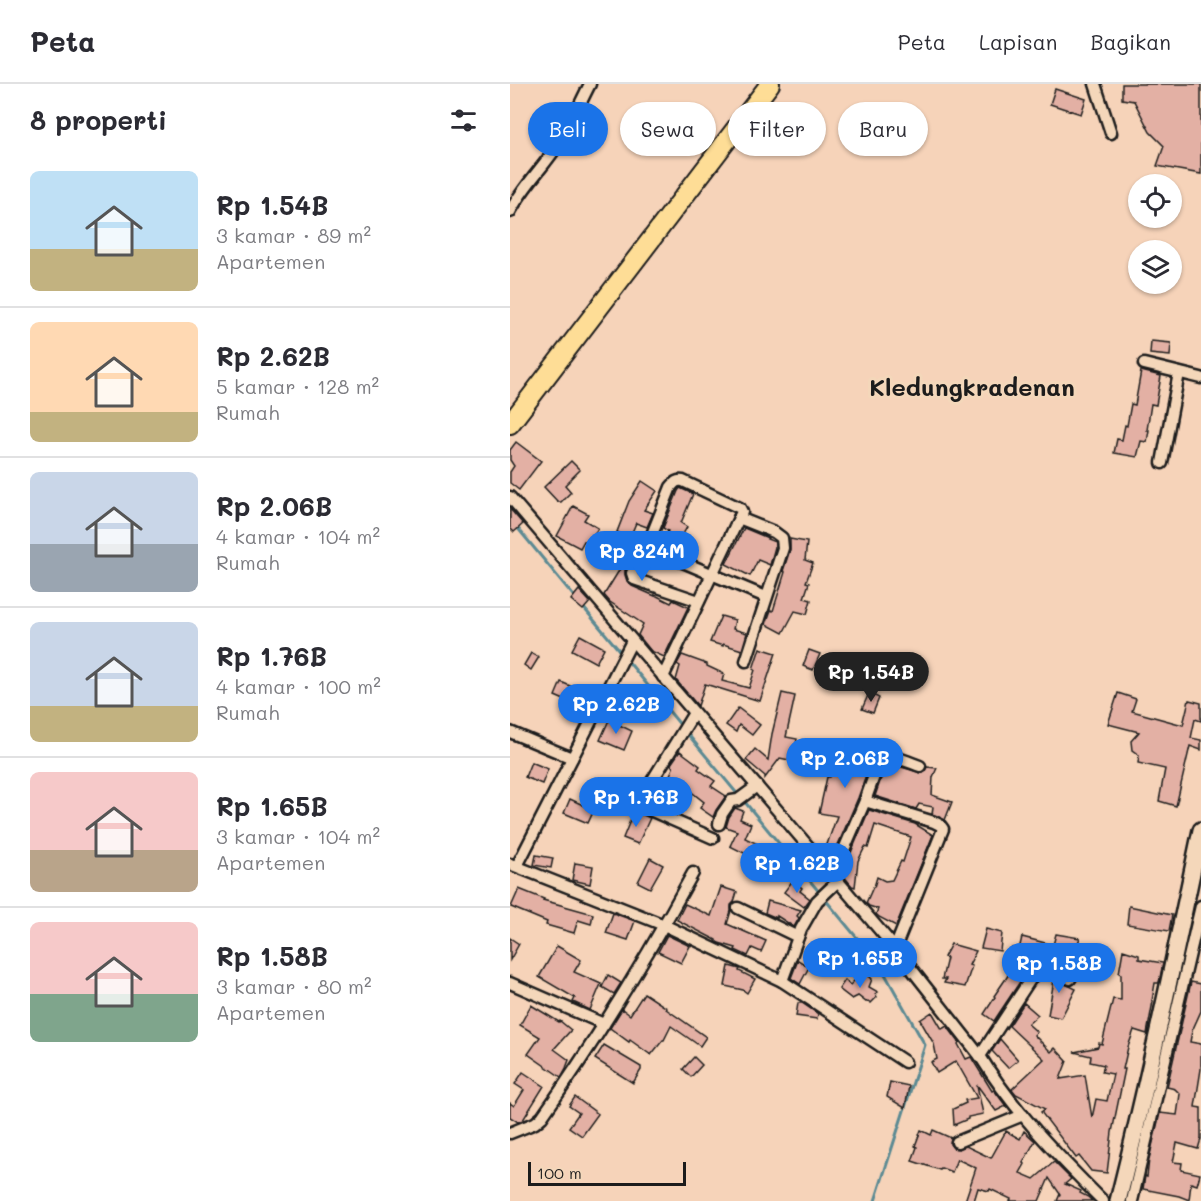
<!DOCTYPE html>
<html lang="id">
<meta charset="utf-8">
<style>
:root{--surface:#fff;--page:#f2f2f3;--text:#2b2b33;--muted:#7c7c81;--line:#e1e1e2;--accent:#1a73e8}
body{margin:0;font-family:Mali,sans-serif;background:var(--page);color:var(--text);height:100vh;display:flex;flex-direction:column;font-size:22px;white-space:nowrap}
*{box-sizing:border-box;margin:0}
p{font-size:20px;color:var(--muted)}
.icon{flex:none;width:33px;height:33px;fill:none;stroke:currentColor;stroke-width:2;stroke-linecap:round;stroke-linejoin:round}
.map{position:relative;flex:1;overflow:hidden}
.panel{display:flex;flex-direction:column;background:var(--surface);width:510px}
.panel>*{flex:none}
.top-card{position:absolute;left:18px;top:18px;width:570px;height:54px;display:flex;gap:12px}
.buttons{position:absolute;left:618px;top:90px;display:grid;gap:12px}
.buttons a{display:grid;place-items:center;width:54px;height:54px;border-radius:50%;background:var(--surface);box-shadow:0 2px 4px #0004;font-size:30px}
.scale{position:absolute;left:18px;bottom:15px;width:158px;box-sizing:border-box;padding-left:6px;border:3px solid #1c1c1c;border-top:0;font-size:16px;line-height:21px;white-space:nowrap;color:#1c1c1c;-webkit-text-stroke:4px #f4d7ba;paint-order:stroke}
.price{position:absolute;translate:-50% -51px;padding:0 14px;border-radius:21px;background:var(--accent);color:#fff;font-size:20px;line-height:39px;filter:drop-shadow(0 2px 3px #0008)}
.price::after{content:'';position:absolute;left:50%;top:36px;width:18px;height:14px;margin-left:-9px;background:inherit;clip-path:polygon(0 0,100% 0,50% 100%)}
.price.selected{background:#222;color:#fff}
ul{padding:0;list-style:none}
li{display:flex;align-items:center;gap:18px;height:150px;padding:0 30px}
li+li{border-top:2px solid var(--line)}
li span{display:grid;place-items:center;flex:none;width:168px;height:120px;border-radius:9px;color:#555}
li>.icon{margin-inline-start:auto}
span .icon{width:72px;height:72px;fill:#fffc;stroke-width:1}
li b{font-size:26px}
h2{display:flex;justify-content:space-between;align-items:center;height:72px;padding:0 30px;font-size:26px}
.pill{padding:0 21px;border-radius:27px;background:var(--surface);box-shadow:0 2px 4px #0004;font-size:21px;line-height:54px}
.pill.selected{background:var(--accent);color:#fff}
header{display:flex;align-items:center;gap:36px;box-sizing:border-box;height:84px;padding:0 30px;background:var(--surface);border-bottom:2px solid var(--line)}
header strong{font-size:28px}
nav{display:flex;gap:33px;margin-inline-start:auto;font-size:21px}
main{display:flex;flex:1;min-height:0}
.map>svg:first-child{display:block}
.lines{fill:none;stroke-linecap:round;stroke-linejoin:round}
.stream{stroke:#5b8a93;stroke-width:3}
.building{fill:#e3b0a4;stroke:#1c1c1c;stroke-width:1.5}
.minor-casing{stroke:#1c1c1c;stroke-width:15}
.secondary-casing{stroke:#1c1c1c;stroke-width:20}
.trunk-casing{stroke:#1c1c1c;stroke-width:22}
.minor{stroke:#f4d7ba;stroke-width:10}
.secondary{stroke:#f4d7ba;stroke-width:15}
.trunk{stroke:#fedd96;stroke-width:18}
.labels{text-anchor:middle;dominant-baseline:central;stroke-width:6;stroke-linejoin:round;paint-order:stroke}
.quarter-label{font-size:24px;font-weight:bold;fill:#1c1c1c;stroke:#f4d7ba}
</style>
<header>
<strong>Peta</strong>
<nav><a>Peta</a><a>Lapisan</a><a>Bagikan</a></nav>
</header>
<main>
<section class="panel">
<h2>8 properti<svg class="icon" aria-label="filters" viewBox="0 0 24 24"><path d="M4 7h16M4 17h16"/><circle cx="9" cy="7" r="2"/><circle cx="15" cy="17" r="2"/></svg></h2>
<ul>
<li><span style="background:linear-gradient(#bfe0f5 65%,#c2b280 0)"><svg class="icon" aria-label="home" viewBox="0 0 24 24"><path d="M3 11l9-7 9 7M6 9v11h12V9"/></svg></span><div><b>Rp 1.54B</b><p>3 kamar · 89 m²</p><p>Apartemen</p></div></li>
<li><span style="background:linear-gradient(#ffd9b3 75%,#c2b280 0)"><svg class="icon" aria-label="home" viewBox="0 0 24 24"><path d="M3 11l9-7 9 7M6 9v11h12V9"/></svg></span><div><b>Rp 2.62B</b><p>5 kamar · 128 m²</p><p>Rumah</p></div></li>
<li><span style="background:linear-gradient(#c9d6e8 60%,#9aa5b1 0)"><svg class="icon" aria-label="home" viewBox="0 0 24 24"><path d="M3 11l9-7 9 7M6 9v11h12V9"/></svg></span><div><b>Rp 2.06B</b><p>4 kamar · 104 m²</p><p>Rumah</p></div></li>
<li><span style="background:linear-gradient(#c9d6e8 70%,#c2b280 0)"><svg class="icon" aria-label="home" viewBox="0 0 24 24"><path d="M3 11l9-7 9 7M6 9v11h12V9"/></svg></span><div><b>Rp 1.76B</b><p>4 kamar · 100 m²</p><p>Rumah</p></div></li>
<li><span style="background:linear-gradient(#f6c9c9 65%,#b9a48a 0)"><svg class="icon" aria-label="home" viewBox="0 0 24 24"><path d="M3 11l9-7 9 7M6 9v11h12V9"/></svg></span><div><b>Rp 1.65B</b><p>3 kamar · 104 m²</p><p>Apartemen</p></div></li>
<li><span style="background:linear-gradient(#f6c9c9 60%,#7fa58c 0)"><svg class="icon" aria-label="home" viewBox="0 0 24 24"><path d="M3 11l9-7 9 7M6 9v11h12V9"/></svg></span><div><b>Rp 1.58B</b><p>3 kamar · 80 m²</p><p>Apartemen</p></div></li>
</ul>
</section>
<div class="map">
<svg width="691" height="1117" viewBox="0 0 691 1117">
<rect width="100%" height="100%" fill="#f6d3b9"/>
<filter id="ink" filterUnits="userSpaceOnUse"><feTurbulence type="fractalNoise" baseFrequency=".0167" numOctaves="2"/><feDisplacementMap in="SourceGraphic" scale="12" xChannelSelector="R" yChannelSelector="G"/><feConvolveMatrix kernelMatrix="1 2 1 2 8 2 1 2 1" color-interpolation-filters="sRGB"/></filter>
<g filter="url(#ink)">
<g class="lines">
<g class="stream">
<path d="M 6,442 L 67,516"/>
<path d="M 73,523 L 113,571"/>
<path d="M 117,576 L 172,643"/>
<path d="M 176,648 L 229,712"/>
<path d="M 234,717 L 310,809"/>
<path d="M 314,814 L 371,883 L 415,961 L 365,1117"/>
</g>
</g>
<g class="building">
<path d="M 612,0 L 691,0 L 691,90 L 647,82 L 654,62 L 640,48 L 624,17 L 612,15 Z"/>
<path d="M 545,5 L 576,15 L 571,30 L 540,20 Z"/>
<path d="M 641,257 L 661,259 L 660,272 L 640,270 Z"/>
<path d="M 631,287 L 651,292 L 646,321 L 641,320 L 637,346 L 639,346 L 637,358 L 631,357 L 627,373 L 604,369 L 607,355 L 612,356 L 615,341 L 617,342 L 621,320 L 625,321 Z"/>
<path d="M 6,358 L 31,377 L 9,406 L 0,399 L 0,388 L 4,382 L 0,376 L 0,366 Z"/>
<path d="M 61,377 L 70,386 L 55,401 L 61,408 L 51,418 L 48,418 L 34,403 Z"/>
<path d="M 132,397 L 147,407 L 134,426 L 143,429 L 137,443 L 126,439 L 117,460 L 128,464 L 115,486 L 115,491 L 117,497 L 122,502 L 145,512 L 145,511 L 161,519 L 163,516 L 178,523 L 154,573 L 141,567 L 128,551 L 133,540 L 100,518 L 94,511 L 113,480 L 98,473 L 109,449 L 107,448 L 119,417 Z"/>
<path d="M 170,404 L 183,410 L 171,439 L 177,443 L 164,466 L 151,461 L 158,447 L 153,444 L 168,407 Z"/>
<path d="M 63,422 L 78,430 L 74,436 L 88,444 L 79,459 L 74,457 L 70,464 L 47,452 Z"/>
<path d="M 0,425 L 13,440 L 4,448 L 0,444 Z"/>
<path d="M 234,444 L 258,454 L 257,455 L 265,458 L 265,463 L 260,481 L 248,476 L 240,492 L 216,480 Z"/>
<path d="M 280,455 L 297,458 L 295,476 L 303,479 L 296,498 L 299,499 L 294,514 L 301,516 L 297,530 L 285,527 L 273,549 L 256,540 L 261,526 L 263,527 L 275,488 L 273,487 L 280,466 Z"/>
<path d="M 69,506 L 80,518 L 73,526 L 61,516 Z"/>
<path d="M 211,532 L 225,536 L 223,545 L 237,549 L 232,566 L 213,560 L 213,562 L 200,558 Z"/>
<path d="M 70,551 L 94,564 L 86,579 L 62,566 Z"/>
<path d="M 250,564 L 266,569 L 250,617 L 195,600 L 188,622 L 166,596 L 170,582 L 167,580 L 172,571 L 197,580 L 197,582 L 214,590 L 212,597 L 239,604 L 245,586 L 243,585 Z"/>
<path d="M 299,566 L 310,570 L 303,586 L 293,582 Z"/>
<path d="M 21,569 L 29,573 L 21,586 L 14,581 Z"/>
<path d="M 51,598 L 74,608 L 68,622 L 45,612 Z"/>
<path d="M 272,609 L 285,612 L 276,653 L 287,655 L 284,677 L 270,674 L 255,694 L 255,692 L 236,676 L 245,665 L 258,676 L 262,650 Z"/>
<path d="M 359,609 L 369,614 L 363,629 L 352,625 Z"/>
<path d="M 608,609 L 626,615 L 622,627 L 673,641 L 679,616 L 691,619 L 691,637 L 685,635 L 681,654 L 691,656 L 691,666 L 680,662 L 666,722 L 649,717 L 655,685 L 628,679 L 629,671 L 622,666 L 621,657 L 629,648 L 598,640 Z"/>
<path d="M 228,624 L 250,641 L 242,651 L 229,641 L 226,648 L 216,641 Z"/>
<path d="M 99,636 L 122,647 L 114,666 L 90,656 Z"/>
<path d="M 329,660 L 352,667 L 355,662 L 371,666 L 371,668 L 362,675 L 348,714 L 321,777 L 314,769 L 327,732 L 309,729 L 317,693 L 320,693 Z"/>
<path d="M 170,667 L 190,682 L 188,685 L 205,697 L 201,702 L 216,712 L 206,726 L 203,733 L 190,724 L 194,718 L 160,691 L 163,684 L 161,680 Z"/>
<path d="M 21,678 L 38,685 L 32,700 L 15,693 Z"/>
<path d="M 380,681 L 388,682 L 411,689 L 415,687 L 417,683 L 427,684 L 423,693 L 422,711 L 442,718 L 435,736 L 422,730 L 423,723 L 409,720 L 406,725 L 365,712 L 375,683 Z"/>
<path d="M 60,715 L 84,726 L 78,739 L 54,729 Z"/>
<path d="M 225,724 L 233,727 L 230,735 L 241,740 L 235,754 L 250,761 L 244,774 L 220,762 L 227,747 L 216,743 L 219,733 Z"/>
<path d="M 359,726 L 405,740 L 423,751 L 386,842 L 369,833 L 366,830 L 368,825 L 359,822 L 356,819 L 363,803 L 364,803 L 367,793 L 375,797 L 382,796 L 391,777 L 393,778 L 401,753 L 365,741 L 358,764 L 355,763 L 348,777 L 345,803 L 342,802 L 332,790 Z"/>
<path d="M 124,727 L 140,734 L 128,760 L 113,754 Z"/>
<path d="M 26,771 L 43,774 L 41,784 L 24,781 Z"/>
<path d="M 140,774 L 153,781 L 140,804 L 128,798 Z"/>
<path d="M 65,779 L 83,782 L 80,800 L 62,796 Z"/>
<path d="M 283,796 L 292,804 L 290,807 L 300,815 L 294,823 L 274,808 Z"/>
<path d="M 211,803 L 227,808 L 224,818 L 221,821 L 221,827 L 217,840 L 256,857 L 251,868 L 242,864 L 238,872 L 225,866 L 226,864 L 209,859 L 206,857 L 206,856 L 167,836 L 175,820 L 201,832 Z"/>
<path d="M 9,805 L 34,815 L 33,816 L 83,830 L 81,840 L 68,836 L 64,849 L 36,841 L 37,838 L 1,823 Z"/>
<path d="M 258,817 L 291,826 L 287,832 L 289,834 L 284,843 L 267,832 L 267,834 L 255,829 Z"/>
<path d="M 619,822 L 662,831 L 659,847 L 617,840 Z"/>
<path d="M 103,829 L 125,837 L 118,856 L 96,849 Z"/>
<path d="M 476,845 L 492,849 L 490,867 L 471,864 Z"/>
<path d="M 546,850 L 570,854 L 562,873 L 560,875 L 543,868 L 538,868 L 538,863 L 535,868 L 529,869 L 527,872 L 484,937 L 474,930 L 485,913 L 484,912 L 497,893 L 505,877 L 496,875 L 502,864 L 509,866 L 512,853 L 543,861 Z"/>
<path d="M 157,851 L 180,862 L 171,879 L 148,868 Z"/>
<path d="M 0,854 L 9,860 L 0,876 Z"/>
<path d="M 441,860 L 466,867 L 459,881 L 462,882 L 455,903 L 434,899 L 436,895 L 432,895 L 437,874 L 434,873 Z"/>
<path d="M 47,862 L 71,876 L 64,888 L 91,900 L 80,926 L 63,918 L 65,914 L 29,893 Z"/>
<path d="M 613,866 L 629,871 L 629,875 L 653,879 L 649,899 L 645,899 L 642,917 L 643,917 L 637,950 L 624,946 L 618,963 L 613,985 L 615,985 L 602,1048 L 597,1089 L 581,1087 L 569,1072 L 566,1074 L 531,1028 L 535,1025 L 506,1010 L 502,1005 L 534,975 L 499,942 L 514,919 L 528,931 L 518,940 L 527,948 L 524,951 L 541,968 L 545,964 L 557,977 L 550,995 L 575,991 L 582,1034 L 586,1015 L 597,1017 L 603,990 L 592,988 L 594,981 L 580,978 L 581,972 L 564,968 L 588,963 L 589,959 L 592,960 L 603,915 L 611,916 L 611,890 L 609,889 Z"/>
<path d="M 288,876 L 299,883 L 290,900 L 281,894 Z"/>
<path d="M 219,882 L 230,885 L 229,887 L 245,895 L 237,909 L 233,906 L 215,902 Z"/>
<path d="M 537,883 L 552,888 L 547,896 L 566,905 L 551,934 L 538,931 L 544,896 L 536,892 Z"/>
<path d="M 354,887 L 362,895 L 359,903 L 368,908 L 365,910 L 367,913 L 361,919 L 358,917 L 356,918 L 348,912 L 342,915 L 329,905 L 335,896 L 340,901 Z"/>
<path d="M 98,891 L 111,899 L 104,910 L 92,903 Z"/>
<path d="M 681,898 L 691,900 L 691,927 L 682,947 L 680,958 L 691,960 L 691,985 L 685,1023 L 691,1024 L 691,1055 L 688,1065 L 667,1059 L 663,1078 L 672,1079 L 671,1086 L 690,1090 L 687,1101 L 681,1099 L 679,1116 L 669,1112 L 633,1105 L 635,1092 L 637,1093 L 639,1075 L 650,1029 L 667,1031 L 670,1010 L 665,1005 L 657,1003 Z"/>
<path d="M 134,909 L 157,924 L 156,925 L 196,953 L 190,962 L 161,942 L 154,956 L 153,956 L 141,971 L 120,956 L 119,958 L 100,944 L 112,925 L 120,931 Z"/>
<path d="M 288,919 L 292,919 L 308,930 L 307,935 L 286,932 Z"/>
<path d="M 21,921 L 49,938 L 50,937 L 61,946 L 44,965 L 59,976 L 56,984 L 51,993 L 18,970 L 30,953 L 10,941 Z"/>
<path d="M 422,928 L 432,945 L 437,942 L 449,958 L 448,960 L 456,975 L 461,973 L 482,1007 L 484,1006 L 496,1022 L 486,1027 L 467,1001 L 473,1030 L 458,1033 L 458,1035 L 444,1041 L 443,1025 L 456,1019 L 455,1016 L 467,1014 L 446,977 L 427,989 L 421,978 L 427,975 L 424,960 L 410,936 Z"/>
<path d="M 490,955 L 508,976 L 498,984 L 482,967 Z"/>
<path d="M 94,961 L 131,983 L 131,986 L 123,999 L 85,975 Z"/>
<path d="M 184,973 L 192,981 L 181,993 L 173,985 Z"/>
<path d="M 13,988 L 34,1002 L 13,1036 L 8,1038 L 0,1033 L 0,1019 L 4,1022 L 14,1006 L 5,1000 Z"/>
<path d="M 380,998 L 399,1002 L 395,1024 L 377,1013 Z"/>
<path d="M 65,1013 L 88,1030 L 72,1052 L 59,1043 L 69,1029 L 59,1022 Z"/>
<path d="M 411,1046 L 421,1051 L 423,1046 L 441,1054 L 440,1060 L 443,1064 L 449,1065 L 456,1062 L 481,1074 L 496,1047 L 510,1055 L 514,1047 L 525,1057 L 513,1079 L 515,1080 L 510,1089 L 524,1095 L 544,1078 L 561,1095 L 555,1100 L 571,1107 L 570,1109 L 578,1113 L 582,1117 L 547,1117 L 550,1110 L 539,1094 L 529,1117 L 500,1117 L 501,1115 L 480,1105 L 479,1107 L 468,1104 L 464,1117 L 455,1117 L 466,1084 L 447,1075 L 442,1088 L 431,1084 L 430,1086 L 402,1077 L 407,1063 L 405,1062 Z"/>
</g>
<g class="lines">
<defs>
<g id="minor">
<path d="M 585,0 L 601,49"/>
<path d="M 0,128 C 13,102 34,83 49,59 C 61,41 70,19 80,0"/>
<path d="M 634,280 L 691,294"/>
<path d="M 652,379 L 669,289"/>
<path d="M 0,413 L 385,864 L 470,972 C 503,1026 548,1072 593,1117"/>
<path d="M 137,463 L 256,513"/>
<path d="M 189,517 L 124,495 L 122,489 L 137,463 L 161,403 C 165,398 167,396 173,397 L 230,424 L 232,428 L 229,434 L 264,448 L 272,454 L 273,464 L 236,577"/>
<path d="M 153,593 L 229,434"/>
<path d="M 184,629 L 129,718 L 133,723 L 203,754"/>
<path d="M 0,648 L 62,674"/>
<path d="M 355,717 L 424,738 L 430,741 L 433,745 L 385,864"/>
<path d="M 209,740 L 212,730 L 221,717 L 228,716 L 247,702"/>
<path d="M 0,780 L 154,841 L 272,897 L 395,978"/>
<path d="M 7,782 L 122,557"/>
<path d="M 323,791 L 355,717 L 369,678 C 381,668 398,678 410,682"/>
<path d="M 228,824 L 288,853"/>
<path d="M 272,897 L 291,845 L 307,817 L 328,797"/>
<path d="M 0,899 L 94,940"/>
<path d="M 470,972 L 533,876 L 540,875 L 563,884 L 564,888 L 560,895"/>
<path d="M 0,1049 L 25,1039 L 32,1033 C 87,955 137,873 183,789"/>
<path d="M 447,1058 L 513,1031"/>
<path d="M 622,1117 L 691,822"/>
</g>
<path id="secondary" d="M 608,1117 C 639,994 665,870 691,746"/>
<path id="trunk" d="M 0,340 L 260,0"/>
</defs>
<use href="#minor" class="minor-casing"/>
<use href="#secondary" class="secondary-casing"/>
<use href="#trunk" class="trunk-casing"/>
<use href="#minor" class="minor"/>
<use href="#secondary" class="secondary"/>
<use href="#trunk" class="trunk"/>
</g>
</g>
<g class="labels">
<g class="quarter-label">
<text x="462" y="302">Kledungkradenan</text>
</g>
</g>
</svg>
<div class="buttons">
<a><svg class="icon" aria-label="locate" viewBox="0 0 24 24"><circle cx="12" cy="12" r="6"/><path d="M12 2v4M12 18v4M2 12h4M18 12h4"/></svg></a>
<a><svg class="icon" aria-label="layers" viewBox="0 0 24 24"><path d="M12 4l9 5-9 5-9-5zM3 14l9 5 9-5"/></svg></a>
</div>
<div class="scale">100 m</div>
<b class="price" style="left:132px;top:498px">Rp 824M</b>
<b class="price selected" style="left:361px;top:619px">Rp 1.54B</b>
<b class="price" style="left:106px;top:651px">Rp 2.62B</b>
<b class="price" style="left:335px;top:705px">Rp 2.06B</b>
<b class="price" style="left:126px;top:744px">Rp 1.76B</b>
<b class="price" style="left:287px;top:810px">Rp 1.62B</b>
<b class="price" style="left:350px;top:905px">Rp 1.65B</b>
<b class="price" style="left:549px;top:910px">Rp 1.58B</b>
<div class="top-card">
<a class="pill selected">Beli</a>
<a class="pill">Sewa</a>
<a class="pill">Filter</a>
<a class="pill">Baru</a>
</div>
</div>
</main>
